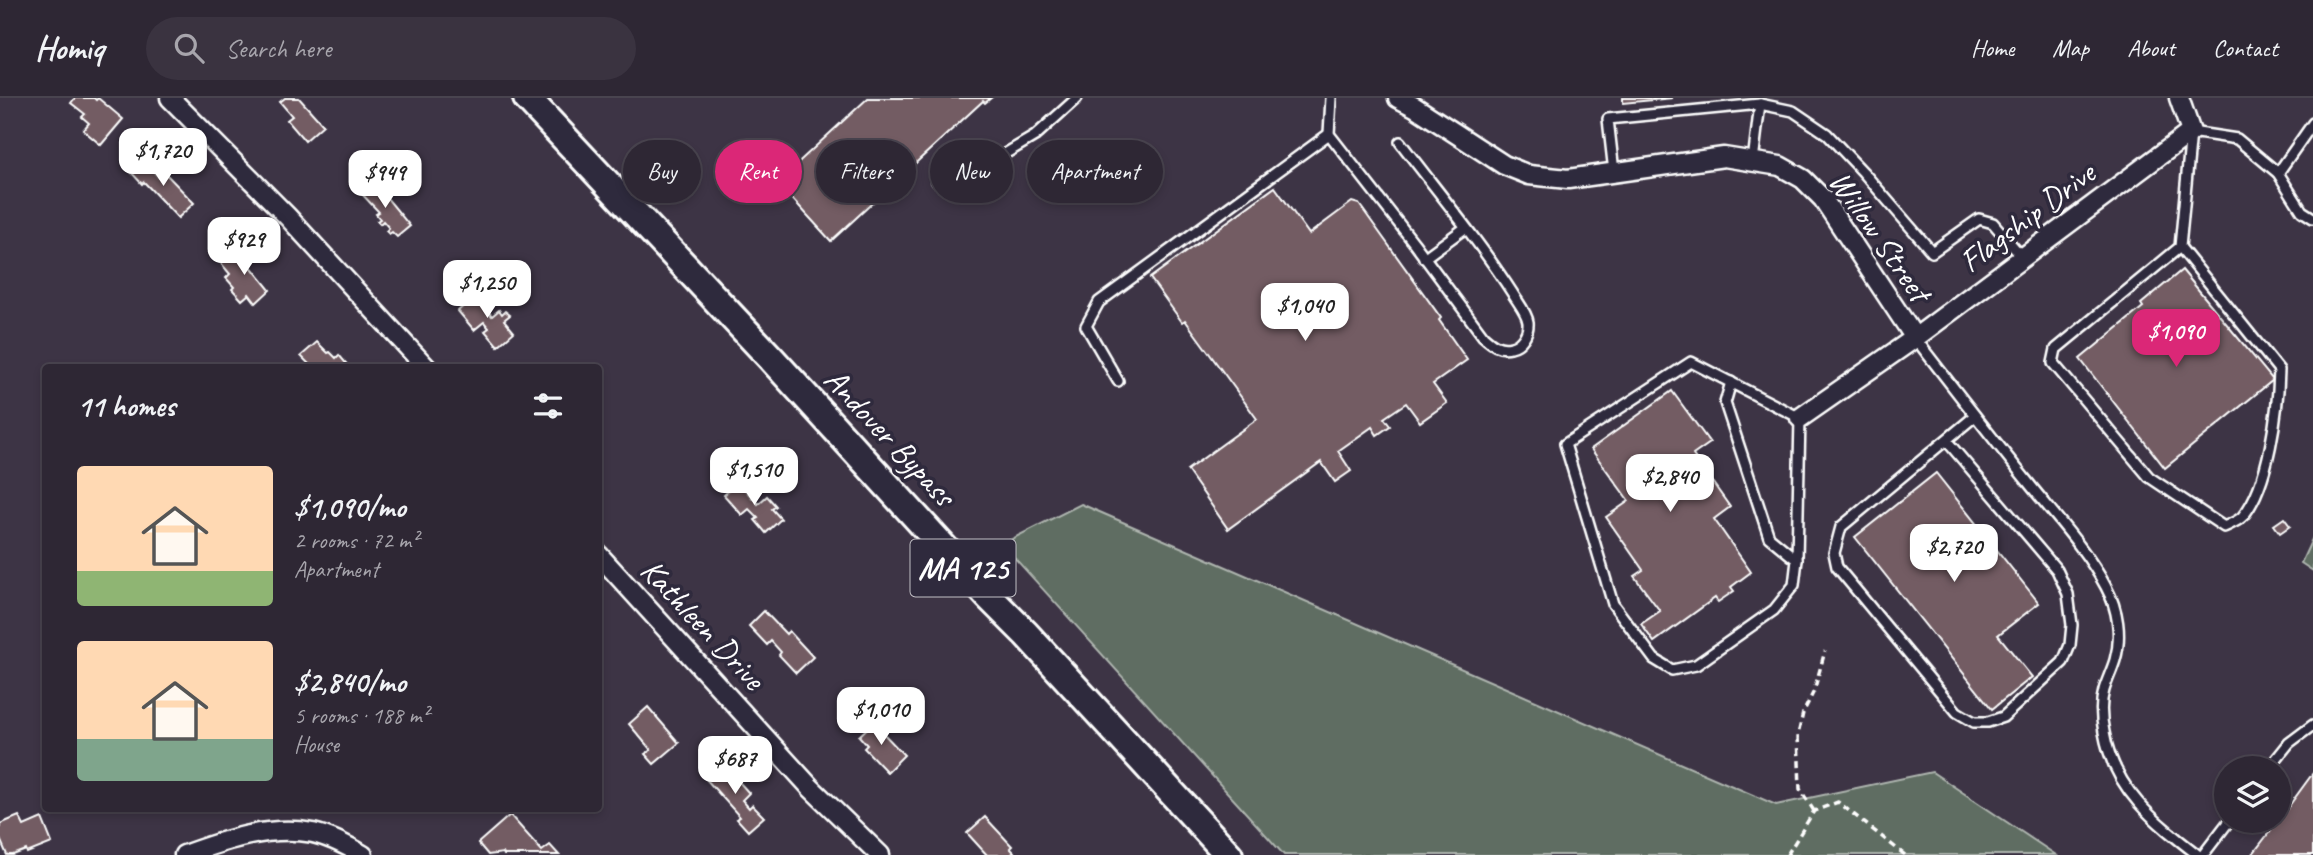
<!DOCTYPE html>
<meta charset="utf-8">
<style>
:root{--surface:#2e2734;--page:#3a3340;--text:#f1f3f6;--muted:#a7a5ac;--line:#49444f;--accent:#db2777}
body{margin:0;font-family:Caveat,sans-serif;background:var(--page);color:var(--text);height:100vh;display:flex;flex-direction:column;font-size:26px;white-space:nowrap}
*{box-sizing:border-box;margin:0}
p{font-size:23px;color:var(--muted)}
.icon{flex:none;width:38px;height:38px;fill:none;stroke:currentColor;stroke-width:2;stroke-linecap:round;stroke-linejoin:round}
.map{position:relative;flex:1;overflow:hidden}
.drawer{position:absolute;left:42px;top:266px;width:560px;height:448px;display:flex;flex-direction:column;background:var(--surface);border-radius:7px;box-shadow:0 4px 10px #0003,0 0 0 2px var(--line)}
.drawer>*{flex:none}
.top-card{position:absolute;left:623px;top:42px;width:665px;height:63px;display:flex;gap:14px}
.buttons{position:absolute;left:2214px;top:658px;display:grid;gap:14px}
.buttons a{display:grid;place-items:center;width:77px;height:77px;border-radius:50%;background:var(--surface);box-shadow:0 4px 10px #0003,0 0 0 2px var(--line);font-size:35px}
.price{position:absolute;translate:-50% -60px;padding:0 16px;border-radius:14px;background:#fff;color:#222;font-size:23px;line-height:46px;filter:drop-shadow(0 2px 4px #0008)}
.price::after{content:'';position:absolute;left:50%;top:42px;width:21px;height:16px;margin-left:-10px;background:inherit;clip-path:polygon(0 0,100% 0,50% 100%)}
.price.current{background:var(--accent);color:#fff}
ul{padding:0;list-style:none}
li{display:flex;align-items:center;gap:21px;height:175px;padding:0 35px}
li span{display:grid;place-items:center;flex:none;width:196px;height:140px;border-radius:7px;color:#555}
li>.icon{margin-inline-start:auto}
span .icon{width:84px;height:84px;fill:#fffc;stroke-width:1}
li b{font-size:30px}
h2{display:flex;justify-content:space-between;align-items:center;height:84px;padding:0 35px;font-size:30px}
.chip{padding:0 24px;border-radius:32px;background:var(--surface);box-shadow:0 4px 10px #0003,0 0 0 2px var(--line);font-size:24px;line-height:63px}
.chip.current{background:var(--accent);color:#fff}
header{display:flex;align-items:center;gap:42px;box-sizing:border-box;height:98px;padding:0 35px;background:var(--surface);border-bottom:2px solid var(--line)}
header strong{font-size:33px}
nav{display:flex;gap:38px;margin-inline-start:auto;font-size:24px}
.search{width:490px;height:63px;background:var(--page);display:flex;align-items:center;gap:18px;box-sizing:border-box;padding:0 24px;border-radius:38px;color:var(--muted);font-size:26px}
.map>svg:first-child{display:block}
.green{fill:#5f6d62;stroke:#afb6b0;stroke-width:2}
.building{fill:#735c63;stroke:#fff;stroke-width:2}
.lines{fill:none;stroke-linecap:round;stroke-linejoin:round}
.service-casing{stroke:#fff;stroke-width:14}
.minor-casing{stroke:#fff;stroke-width:23}
.primary-casing{stroke:#fff;stroke-width:32}
.path{stroke:#fff;stroke-width:3.5;stroke-dasharray:7 5;stroke-linecap:butt}
.service{stroke:#2f2a3d;stroke-width:9}
.minor{stroke:#2f2a3d;stroke-width:18}
.primary{stroke:#2f2a3d;stroke-width:26}
.labels{text-anchor:middle;dominant-baseline:central;stroke-width:7;stroke-linejoin:round;paint-order:stroke}
.shield{fill:#2f2a3d;stroke:#c1bfc5;stroke-width:2}
.shield-label{font-size:32px;font-weight:bold;fill:#fff}
.street-label{font-size:33px;fill:#fff;stroke:#2f2a3d}
</style>
<header>
<strong>Homiq</strong>
<div class="search"><svg class="icon" aria-label="search" viewBox="0 0 24 24"><circle cx="10" cy="10" r="6"/><path d="M15 15l6 6"/></svg>Search here</div>
<nav><a>Home</a><a>Map</a><a>About</a><a>Contact</a></nav>
</header>
<div class="map">
<svg width="2313" height="757" viewBox="0 0 2313 757">
<rect width="100%" height="100%" fill="#3d3445"/>
<filter id="ink" filterUnits="userSpaceOnUse"><feTurbulence type="fractalNoise" baseFrequency=".0143" numOctaves="2"/><feDisplacementMap in="SourceGraphic" scale="14" xChannelSelector="R" yChannelSelector="G"/><feConvolveMatrix kernelMatrix="1 2 1 2 8 2 1 2 1" color-interpolation-filters="sRGB"/></filter>
<g filter="url(#ink)">
<g class="green">
<path d="M 1081,406 L 1776,707 L 1932,674 L 2056,757 L 1284,757 L 1002,446 Z"/>
<path d="M 2313,439 L 2313,473 L 2301,465 Z"/>
</g>
<g class="building">
<path d="M 75,0 L 94,0 L 96,2 L 98,0 L 123,21 L 101,47 L 83,32 L 89,25 L 82,19 L 85,16 L 71,5 Z"/>
<path d="M 285,0 L 299,0 L 323,27 L 305,43 L 287,22 L 292,18 L 280,4 Z"/>
<path d="M 868,0 L 991,0 L 985,5 L 983,3 L 831,143 L 777,84 Z"/>
<path d="M 1623,0 L 1673,0 L 1623,5 Z"/>
<path d="M 143,60 L 155,73 L 154,74 L 161,82 L 166,76 L 194,105 L 178,120 L 144,84 L 142,86 L 130,73 Z"/>
<path d="M 373,83 L 410,128 L 397,139 L 392,134 L 389,136 L 386,133 L 389,130 L 383,123 L 380,126 L 377,123 L 380,121 L 376,116 L 379,114 L 360,94 Z"/>
<path d="M 1275,89 L 1309,136 L 1352,104 L 1359,106 L 1441,220 L 1439,222 L 1467,262 L 1433,286 L 1447,305 L 1420,324 L 1406,305 L 1384,320 L 1390,328 L 1377,337 L 1372,329 L 1338,353 L 1351,373 L 1335,384 L 1321,364 L 1228,431 L 1187,372 L 1257,321 L 1185,222 L 1182,224 L 1150,180 Z"/>
<path d="M 236,150 L 270,192 L 256,205 L 249,196 L 242,202 L 232,191 L 234,189 L 226,180 L 230,176 L 220,164 Z"/>
<path d="M 2182,172 L 2273,282 L 2165,370 L 2080,261 L 2143,209 L 2141,206 Z"/>
<path d="M 475,198 L 492,218 L 499,212 L 502,216 L 505,213 L 510,217 L 504,222 L 514,234 L 498,248 L 485,233 L 489,230 L 484,224 L 474,232 L 458,213 Z"/>
<path d="M 317,244 L 328,255 L 330,254 L 336,260 L 339,257 L 350,270 L 306,270 L 309,266 L 301,258 Z"/>
<path d="M 1672,293 L 1710,345 L 1693,357 L 1730,409 L 1714,421 L 1751,474 L 1731,489 L 1734,493 L 1718,504 L 1715,500 L 1654,544 L 1641,526 L 1660,513 L 1634,478 L 1643,472 L 1606,419 L 1629,403 L 1591,351 Z"/>
<path d="M 1936,375 L 2039,505 L 1998,537 L 2032,579 L 1992,611 L 1855,439 Z"/>
<path d="M 738,384 L 758,406 L 767,398 L 776,408 L 772,411 L 781,421 L 766,435 L 755,422 L 758,420 L 749,411 L 742,417 L 724,397 Z"/>
<path d="M 2284,420 L 2290,428 L 2280,435 L 2274,427 Z"/>
<path d="M 764,513 L 786,536 L 789,533 L 813,559 L 796,575 L 779,557 L 781,554 L 771,543 L 767,547 L 749,528 Z"/>
<path d="M 648,609 L 679,645 L 654,666 L 645,656 L 651,652 L 629,626 Z"/>
<path d="M 875,623 L 884,632 L 882,634 L 904,657 L 887,674 L 864,650 L 867,647 L 859,638 Z"/>
<path d="M 723,666 L 749,695 L 742,702 L 749,710 L 752,707 L 764,719 L 748,733 L 737,721 L 740,719 L 706,681 Z"/>
<path d="M 2313,675 L 2313,757 L 2252,757 L 2278,723 Z"/>
<path d="M 510,717 L 542,753 L 550,747 L 559,757 L 504,757 L 503,755 L 488,757 L 478,745 Z"/>
<path d="M 19,718 L 24,728 L 42,720 L 52,745 L 27,755 L 26,752 L 13,757 L 7,757 L 0,741 L 0,726 Z"/>
<path d="M 985,719 L 1012,748 L 1010,750 L 1014,754 L 1011,757 L 987,757 L 967,735 Z"/>
</g>
<g class="lines">
<defs>
<g id="service">
<path d="M 1331,0 L 1329,36 L 1414,145 L 1483,238 C 1492,246 1499,252 1511,249 C 1521,247 1529,235 1528,224 C 1527,215 1517,203 1513,196 C 1479,143 1438,94 1400,44"/>
<path d="M 1753,63 L 1760,6"/>
<path d="M 1614,74 L 1608,21 L 1760,6 L 1793,13 L 1827,36 L 1863,74 L 1932,154 L 1979,121 L 1993,125 L 2022,159"/>
<path d="M 2278,75 L 2313,25"/>
<path d="M 937,83 L 1003,57 L 1035,38 L 1077,0"/>
<path d="M 2180,149 L 2279,272 C 2278,312 2269,387 2243,418 C 2239,423 2230,426 2224,429 L 2149,379 L 2053,265 L 2056,251 L 2180,149 L 2191,34 L 2237,41 L 2278,75 L 2302,113 L 2313,120"/>
<path d="M 1424,160 L 1465,130"/>
<path d="M 1915,240 C 1952,288 1989,336 2027,383 C 2054,417 2086,451 2106,489 C 2118,511 2122,538 2115,562 C 2112,572 2107,582 2104,592 C 2100,606 2101,620 2104,634 C 2114,692 2154,723 2198,757"/>
<path d="M 1691,264 L 1800,320 L 1797,462 L 1794,487 L 1774,512 L 1696,567 L 1672,572 L 1654,561 L 1613,506 L 1565,346 Z"/>
<path d="M 1118,283 L 1086,228 L 1099,204 L 1329,36"/>
<path d="M 1731,284 L 1725,305 L 1769,439 L 1797,462"/>
<path d="M 1946,342 L 2057,472 L 2068,496 L 2072,527 L 2070,547 L 2063,564 L 2003,619 L 1988,624 L 1974,624 L 1957,614 L 1837,469 L 1834,455 L 1841,429 L 1975,318"/>
<path d="M 2269,670 L 2289,645 L 2313,627"/>
<path d="M 2203,757 L 2229,723"/>
</g>
<g id="minor">
<path d="M 170,0 L 287,118 L 427,270"/>
<path d="M 1398,0 L 1415,9 L 1504,67 L 1529,77 L 1568,81 L 1724,59 L 1780,68 L 1803,81 L 1823,101 L 1915,240"/>
<path d="M 1800,320 L 1915,240 L 2191,34 L 2179,0"/>
<path d="M 598,456 L 811,690 L 880,757"/>
<path d="M 184,757 C 225,742 269,727 313,735 C 331,739 348,748 363,757"/>
</g>
<path id="primary" d="M 527,0 L 769,258 L 989,499 L 1026,536 L 1229,757"/>
</defs>
<use href="#service" class="service-casing"/>
<use href="#minor" class="minor-casing"/>
<use href="#primary" class="primary-casing"/>
<g class="path">
<path d="M 1814,713 L 1800,691 L 1798,637 L 1803,615 L 1814,593 L 1825,553"/>
<path d="M 1787,757 L 1814,713 L 1838,704 L 1905,757"/>
</g>
<use href="#service" class="service"/>
<use href="#minor" class="minor"/>
<use href="#primary" class="primary"/>
</g>
</g>
<g class="labels">
<rect class="shield" x="910.5" y="441.5" width="105" height="57" rx="5"/>
<g class="shield-label">
<text x="963" y="470">MA 125</text>
</g>
<g class="street-label">
<text transform="translate(2027 119) rotate(-37)">Flagship Drive</text>
<text transform="translate(1880 138) rotate(55)">Willow Street</text>
<text transform="translate(890 339) rotate(47)">Andover Bypass</text>
<text transform="translate(703 526) rotate(47)">Kathleen Drive</text>
</g>
</g>
</svg>
<div class="buttons">
<a><svg class="icon" aria-label="layers" viewBox="0 0 24 24"><path d="M12 4l9 5-9 5-9-5zM3 14l9 5 9-5"/></svg></a>
</div>
<b class="price" style="left:163px;top:90px">$1,720</b>
<b class="price" style="left:385px;top:112px">$949</b>
<b class="price" style="left:244px;top:179px">$929</b>
<b class="price" style="left:487px;top:222px">$1,250</b>
<b class="price" style="left:1305px;top:245px">$1,040</b>
<b class="price current" style="left:2176px;top:271px">$1,090</b>
<b class="price" style="left:754px;top:409px">$1,510</b>
<b class="price" style="left:1670px;top:416px">$2,840</b>
<b class="price" style="left:1954px;top:486px">$2,720</b>
<b class="price" style="left:881px;top:649px">$1,010</b>
<b class="price" style="left:735px;top:698px">$687</b>
<div class="top-card">
<a class="chip">Buy</a>
<a class="chip current">Rent</a>
<a class="chip">Filters</a>
<a class="chip">New</a>
<a class="chip">Apartment</a>
</div>
<section class="drawer">
<h2>11 homes<svg class="icon" aria-label="filters" viewBox="0 0 24 24"><path d="M4 7h16M4 17h16"/><circle cx="9" cy="7" r="2"/><circle cx="15" cy="17" r="2"/></svg></h2>
<ul>
<li><span style="background:linear-gradient(#ffd9b3 75%,#8fb573 0)"><svg class="icon" aria-label="home" viewBox="0 0 24 24"><path d="M3 11l9-7 9 7M6 9v11h12V9"/></svg></span><div><b>$1,090/mo</b><p>2 rooms · 72 m²</p><p>Apartment</p></div></li>
<li><span style="background:linear-gradient(#ffd9b3 70%,#7fa58c 0)"><svg class="icon" aria-label="home" viewBox="0 0 24 24"><path d="M3 11l9-7 9 7M6 9v11h12V9"/></svg></span><div><b>$2,840/mo</b><p>5 rooms · 188 m²</p><p>House</p></div></li>
</ul>
</section>
</div>
